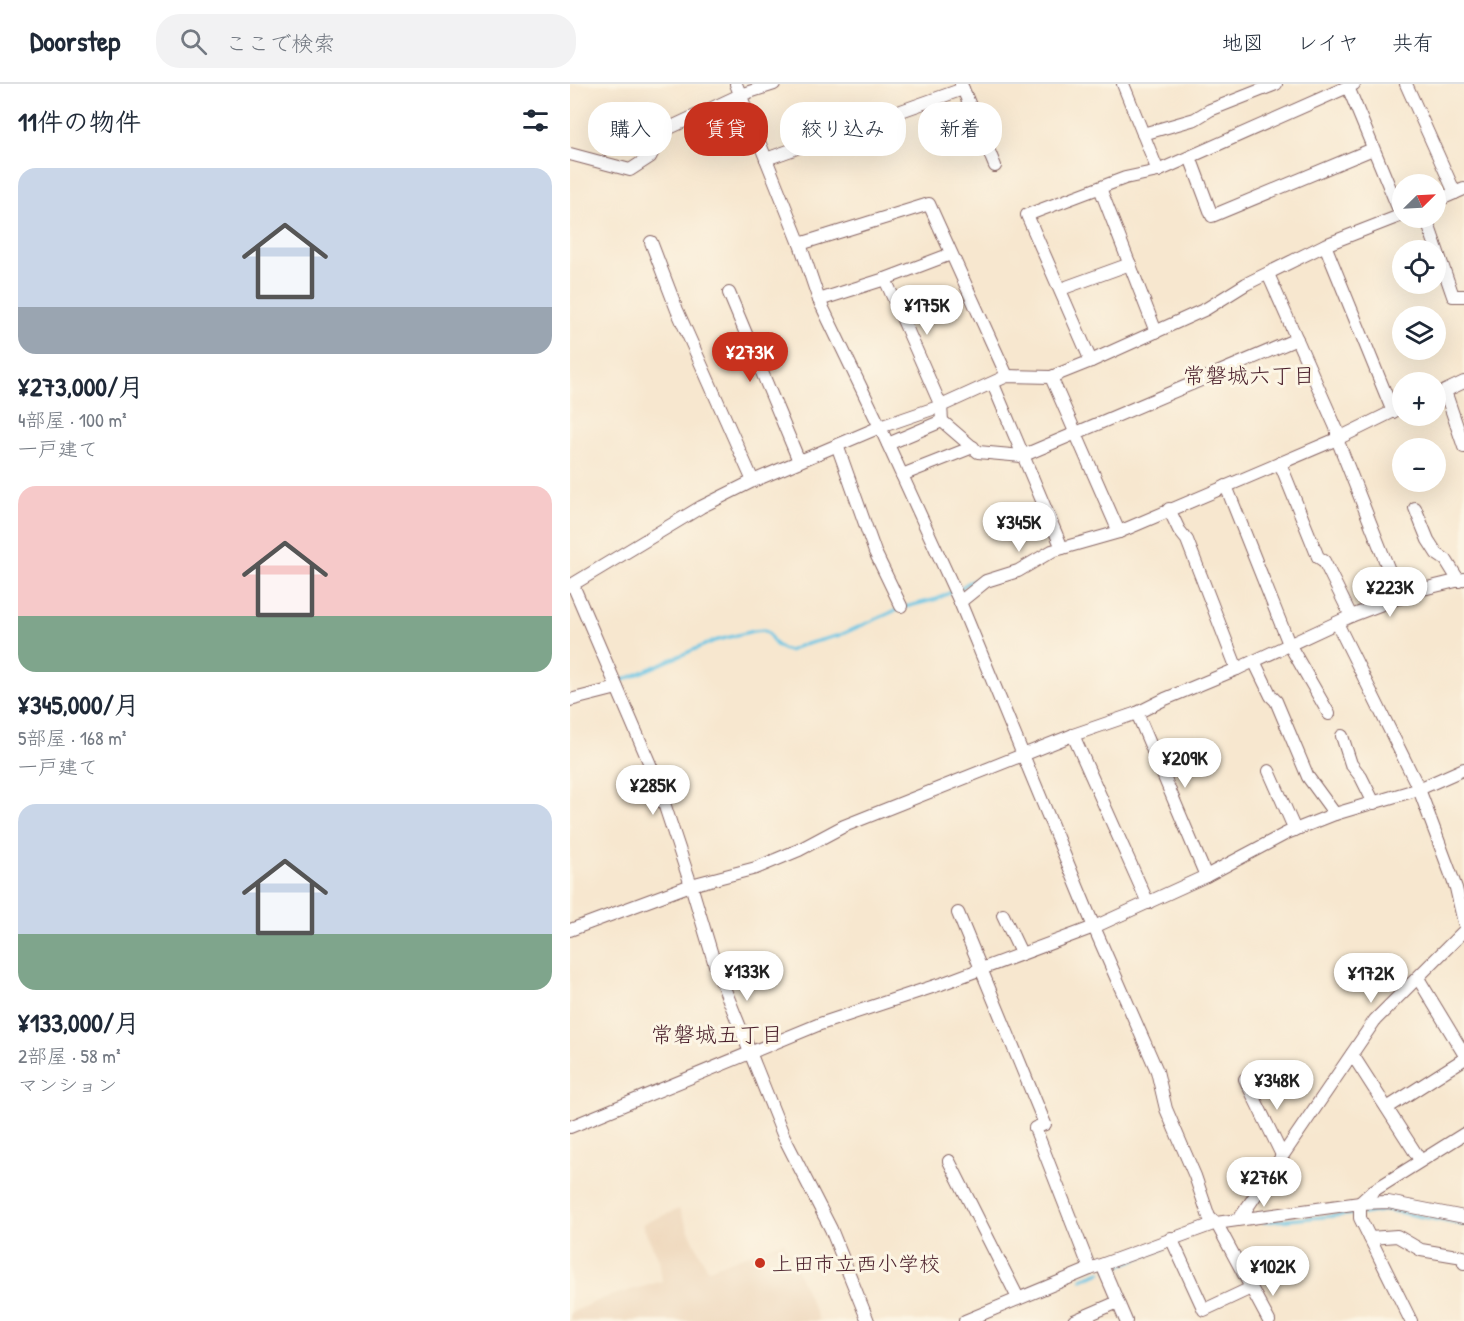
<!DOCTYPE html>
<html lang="ja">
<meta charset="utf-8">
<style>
:root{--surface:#fff;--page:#f2f2f3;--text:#1f2937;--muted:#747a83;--line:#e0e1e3;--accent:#c8321e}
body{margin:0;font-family:"Patrick Hand","Klee One",sans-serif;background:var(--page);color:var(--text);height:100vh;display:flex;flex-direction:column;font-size:22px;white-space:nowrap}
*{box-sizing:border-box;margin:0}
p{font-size:20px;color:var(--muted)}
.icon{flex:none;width:33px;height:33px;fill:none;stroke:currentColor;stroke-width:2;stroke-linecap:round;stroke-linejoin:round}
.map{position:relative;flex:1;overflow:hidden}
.details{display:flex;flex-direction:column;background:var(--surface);width:570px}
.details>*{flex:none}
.guide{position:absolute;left:18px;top:18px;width:570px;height:54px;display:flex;gap:12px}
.needle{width:39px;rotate:66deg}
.tools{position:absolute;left:822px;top:90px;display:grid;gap:12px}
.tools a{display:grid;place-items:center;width:54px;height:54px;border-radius:50%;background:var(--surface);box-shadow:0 6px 24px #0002;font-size:30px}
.price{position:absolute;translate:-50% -51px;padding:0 14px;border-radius:21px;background:#fff;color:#222;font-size:20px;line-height:39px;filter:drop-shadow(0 2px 3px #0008)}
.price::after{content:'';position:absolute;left:50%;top:36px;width:18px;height:14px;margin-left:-9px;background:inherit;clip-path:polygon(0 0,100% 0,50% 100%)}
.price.active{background:var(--accent);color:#fff}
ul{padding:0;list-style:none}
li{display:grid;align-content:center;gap:12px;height:318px;padding:0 18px}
li span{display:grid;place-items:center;height:186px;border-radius:18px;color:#555}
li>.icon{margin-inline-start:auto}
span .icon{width:108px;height:108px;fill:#fffc;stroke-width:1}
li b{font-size:26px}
h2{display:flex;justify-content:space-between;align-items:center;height:72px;padding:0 18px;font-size:26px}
.chip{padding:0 21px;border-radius:24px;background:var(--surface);box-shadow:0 6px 24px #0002;font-size:21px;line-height:54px}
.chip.active{background:var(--accent);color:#fff}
header{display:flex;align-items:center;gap:36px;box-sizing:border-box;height:84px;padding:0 30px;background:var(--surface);border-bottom:2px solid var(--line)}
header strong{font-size:28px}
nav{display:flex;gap:33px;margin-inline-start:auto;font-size:21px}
.search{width:420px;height:54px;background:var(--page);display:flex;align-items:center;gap:15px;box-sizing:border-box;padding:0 21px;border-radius:24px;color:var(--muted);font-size:22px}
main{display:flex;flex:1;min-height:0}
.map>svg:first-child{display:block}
.built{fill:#eed7bb}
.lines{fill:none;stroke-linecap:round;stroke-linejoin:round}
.stream{stroke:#67c5e5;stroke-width:3}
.street-casing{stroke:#876564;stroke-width:14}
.street{stroke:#fff;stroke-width:12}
.poi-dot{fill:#c8321e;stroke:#fcf5e5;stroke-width:2}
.labels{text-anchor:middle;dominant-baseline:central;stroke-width:6;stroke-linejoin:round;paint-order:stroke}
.poi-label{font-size:21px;fill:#4a1f2b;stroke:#fcf5e5;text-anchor:start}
.neighbourhood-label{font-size:22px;fill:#4a1f2b;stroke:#fcf5e5}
</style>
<header>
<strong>Doorstep</strong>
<div class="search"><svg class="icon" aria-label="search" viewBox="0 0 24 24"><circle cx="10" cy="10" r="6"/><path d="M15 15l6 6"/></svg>ここで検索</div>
<nav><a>地図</a><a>レイヤ</a><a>共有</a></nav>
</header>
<main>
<section class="details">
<h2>11件の物件<svg class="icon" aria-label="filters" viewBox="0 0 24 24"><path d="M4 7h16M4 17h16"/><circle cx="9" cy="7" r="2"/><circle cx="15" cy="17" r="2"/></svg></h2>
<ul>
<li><span style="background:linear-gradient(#c9d6e8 75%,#9aa5b1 0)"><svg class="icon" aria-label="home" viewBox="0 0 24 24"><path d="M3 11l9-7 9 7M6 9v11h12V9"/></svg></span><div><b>¥273,000/月</b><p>4部屋 · 100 m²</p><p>一戸建て</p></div></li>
<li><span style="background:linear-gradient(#f6c9c9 70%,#7fa58c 0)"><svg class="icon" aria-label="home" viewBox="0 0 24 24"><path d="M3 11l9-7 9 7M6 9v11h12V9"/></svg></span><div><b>¥345,000/月</b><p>5部屋 · 168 m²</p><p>一戸建て</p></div></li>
<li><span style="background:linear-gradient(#c9d6e8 70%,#7fa58c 0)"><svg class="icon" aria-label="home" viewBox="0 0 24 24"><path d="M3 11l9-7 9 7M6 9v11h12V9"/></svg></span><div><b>¥133,000/月</b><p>2部屋 · 58 m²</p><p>マンション</p></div></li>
</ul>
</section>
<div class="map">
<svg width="894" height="1237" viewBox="0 0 894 1237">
<rect width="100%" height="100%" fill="#fcf5e5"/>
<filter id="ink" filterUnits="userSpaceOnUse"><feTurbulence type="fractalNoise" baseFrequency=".0167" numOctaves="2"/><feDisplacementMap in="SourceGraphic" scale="12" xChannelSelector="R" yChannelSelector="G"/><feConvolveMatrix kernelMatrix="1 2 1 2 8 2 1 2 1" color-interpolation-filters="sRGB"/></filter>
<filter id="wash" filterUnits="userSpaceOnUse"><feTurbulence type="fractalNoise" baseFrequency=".008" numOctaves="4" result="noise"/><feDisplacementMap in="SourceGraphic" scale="24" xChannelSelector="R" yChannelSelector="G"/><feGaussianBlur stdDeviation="1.35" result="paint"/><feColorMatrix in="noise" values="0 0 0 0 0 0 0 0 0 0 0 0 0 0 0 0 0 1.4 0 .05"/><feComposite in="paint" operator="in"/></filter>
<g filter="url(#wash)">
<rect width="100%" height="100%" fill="#f7e7cf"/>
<path class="built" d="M 109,1125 L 136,1183 L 139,1185 L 214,1157 L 249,1237 L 0,1237 L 0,1229 L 34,1214 L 92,1197 L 89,1176 L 72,1140 Z"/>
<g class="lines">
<g class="stream">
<path d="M 389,505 L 398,499 L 413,493"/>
<path d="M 335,523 L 367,515 L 383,507"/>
<path d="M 49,598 L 144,557 L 183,547 L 194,546 L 198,549 L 205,560 L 212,565 L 219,567 L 229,562 L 270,551 L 329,525"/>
<path d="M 793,1130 L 817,1126 L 894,1141"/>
<path d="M 694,1138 L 786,1130"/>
<path d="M 537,1186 L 593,1165"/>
<path d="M 512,1195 L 531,1188"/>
</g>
</g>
</g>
<g filter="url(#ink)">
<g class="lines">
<defs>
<g id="street">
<path d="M 166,0 L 230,160 L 249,216 L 310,343 L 390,518 L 524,843 L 587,987 L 596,1025 L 625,1092 L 639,1133 L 648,1142 L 699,1237"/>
<path d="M 391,0 L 425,82"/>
<path d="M 553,0 L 588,87"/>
<path d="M 836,0 L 885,109"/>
<path d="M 778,3 L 831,131"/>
<path d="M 573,50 L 625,35 L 640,26 L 706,0"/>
<path d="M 0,70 L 60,86 L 80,73 L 93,47 L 170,11 L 204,0"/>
<path d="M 620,73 L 642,132 L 803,65"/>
<path d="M 196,75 L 393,5"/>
<path d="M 530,104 L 586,248"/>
<path d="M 866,117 L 894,105"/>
<path d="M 856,134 L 883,212 L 894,212"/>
<path d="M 81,158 L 107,226 L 183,397"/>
<path d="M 230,160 L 359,120 L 437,292"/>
<path d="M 755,161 L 823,328"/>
<path d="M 698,190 L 767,346 L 767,355 L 830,514"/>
<path d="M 315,195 L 371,322 L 372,337 L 408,368 L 452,372 L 727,255"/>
<path d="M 491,205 L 560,180"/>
<path d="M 159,209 L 229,377"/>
<path d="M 249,216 L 315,195 L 381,170"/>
<path d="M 521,277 L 457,131 L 555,94 L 588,87 L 784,0"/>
<path d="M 481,293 L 549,448"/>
<path d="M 894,298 L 875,307 L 894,363"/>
<path d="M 423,300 L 492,464"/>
<path d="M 318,360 L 372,337"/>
<path d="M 267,361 L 305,468 L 331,522"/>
<path d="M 710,379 L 748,473 L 754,477 L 781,532"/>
<path d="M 332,391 L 403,363"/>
<path d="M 656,402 L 719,560 L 759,630"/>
<path d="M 845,424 L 858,456 L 867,470 L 876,476 L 889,497"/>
<path d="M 599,425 L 609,446 L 617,456 L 667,585"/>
<path d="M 3,501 L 85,692 L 121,801 L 145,881 L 214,1053 L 261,1145 L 298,1237"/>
<path d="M 0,502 L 131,423 L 183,397 L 310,343 L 371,322 L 437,292 L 481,293 L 521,277 L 636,225 L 676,200 L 755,161 L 832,131"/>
<path d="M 390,518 L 416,497 L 448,487 L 482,467 L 549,448 L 767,355 L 832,323"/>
<path d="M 767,539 L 849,705 L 886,804 L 894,839"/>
<path d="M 684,577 L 701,612 L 706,617 L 738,693 L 765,730"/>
<path d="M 0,616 L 47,604"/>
<path d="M 567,629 L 636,792"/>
<path d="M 503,651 L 578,819"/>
<path d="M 772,652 L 781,680 L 791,693 L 804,719"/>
<path d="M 699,687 L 725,746"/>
<path d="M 388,829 L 475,1040 L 465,1044 L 520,1185"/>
<path d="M 433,831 L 451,869"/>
<path d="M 0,846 L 121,801 L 186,784 L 229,766 L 274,742 L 503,651 L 567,629 L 595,615 L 667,585 L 781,532 L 849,506 L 894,495"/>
<path d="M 848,894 L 894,970"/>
<path d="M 782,970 L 850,1076"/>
<path d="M 675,995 L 712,1071"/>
<path d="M 817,1024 L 894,975"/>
<path d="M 0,1043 L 250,940 L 371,900 L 524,843 L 636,792 L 717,749 L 765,730 L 849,705 L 894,685"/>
<path d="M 379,1077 L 448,1214"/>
<path d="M 670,1134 L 805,936 L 894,847"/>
<path d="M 601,1154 L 634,1226 L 681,1204"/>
<path d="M 800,1154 L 827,1152 L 851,1166 L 893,1173 L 894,1179"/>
<path d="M 532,1181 L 556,1237"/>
<path d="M 395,1237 L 520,1185 L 646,1139 L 790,1119 L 818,1118 L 894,1133"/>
<path d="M 504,1237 L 548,1218"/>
<path d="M 841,1237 L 790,1134 L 790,1119 L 803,1107 L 894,1050"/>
</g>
</defs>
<use href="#street" class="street-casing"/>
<use href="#street" class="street"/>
</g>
</g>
<circle class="poi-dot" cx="190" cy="1179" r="6"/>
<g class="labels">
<g class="poi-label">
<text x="202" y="1179">上田市立西小学校</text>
</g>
<g class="neighbourhood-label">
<text x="679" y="291">常磐城六丁目</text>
<text x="147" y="950">常磐城五丁目</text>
</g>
</g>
</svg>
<div class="tools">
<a><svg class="needle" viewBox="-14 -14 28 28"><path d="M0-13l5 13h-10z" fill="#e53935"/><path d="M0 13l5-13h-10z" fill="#747a83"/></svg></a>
<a><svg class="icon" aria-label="locate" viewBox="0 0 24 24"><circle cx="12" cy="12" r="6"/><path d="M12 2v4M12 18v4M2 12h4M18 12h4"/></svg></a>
<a><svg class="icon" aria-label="layers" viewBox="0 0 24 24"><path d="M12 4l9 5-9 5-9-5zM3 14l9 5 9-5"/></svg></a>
<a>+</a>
<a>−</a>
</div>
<b class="price" style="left:357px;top:252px">¥175K</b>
<b class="price active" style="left:180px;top:299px">¥273K</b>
<b class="price" style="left:449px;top:469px">¥345K</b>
<b class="price" style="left:820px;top:534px">¥223K</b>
<b class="price" style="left:615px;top:705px">¥209K</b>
<b class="price" style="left:83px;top:732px">¥285K</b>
<b class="price" style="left:177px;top:918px">¥133K</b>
<b class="price" style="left:801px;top:920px">¥172K</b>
<b class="price" style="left:707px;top:1027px">¥348K</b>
<b class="price" style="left:694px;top:1124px">¥276K</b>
<b class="price" style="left:703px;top:1213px">¥102K</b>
<div class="guide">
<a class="chip">購入</a>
<a class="chip active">賃貸</a>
<a class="chip">絞り込み</a>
<a class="chip">新着</a>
</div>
</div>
</main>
